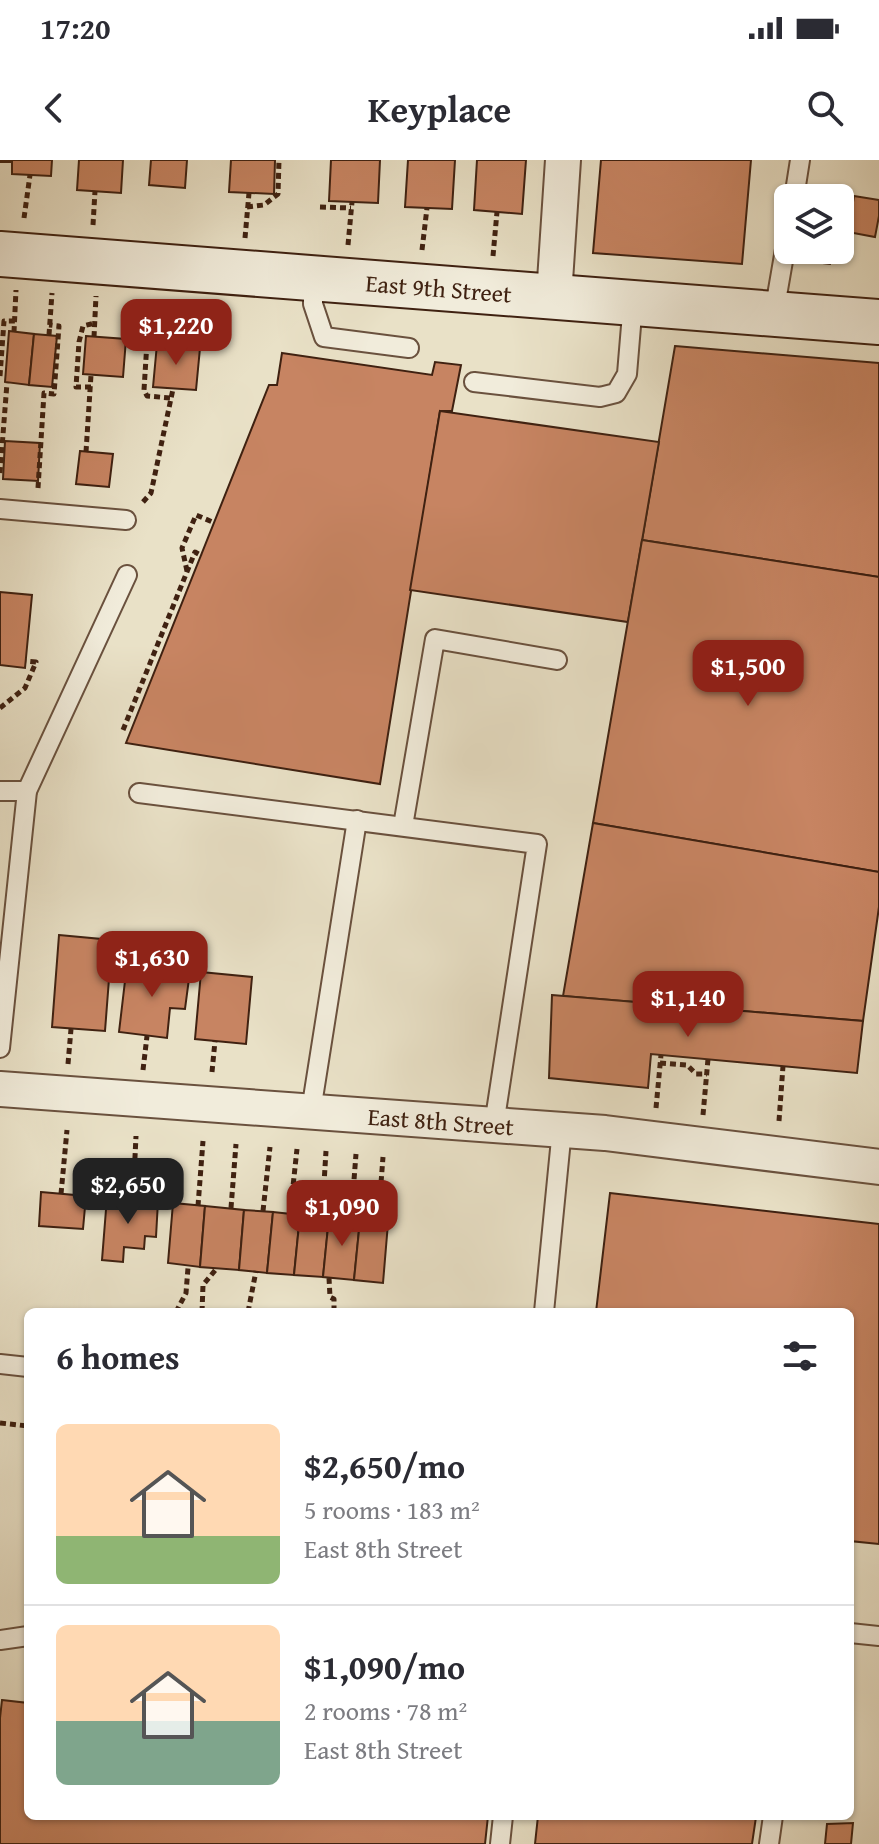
<!DOCTYPE html>
<meta charset="utf-8">
<style>
:root{--surface:#fff;--page:#f2f2f3;--text:#2b2b33;--muted:#7c7c81;--line:#e1e1e2;--accent:#8f2418}
body{margin:0;font-family:"Gentium Book Plus",serif;background:var(--page);color:var(--text);height:100vh;display:flex;flex-direction:column;font-size:30px;white-space:nowrap}
*{box-sizing:border-box;margin:0}
p{font-size:26px;color:var(--muted)}
.icon{flex:none;width:44px;height:44px;fill:none;stroke:currentColor;stroke-width:2;stroke-linecap:round;stroke-linejoin:round}
.map{position:relative;flex:1;overflow:hidden}
.side{position:absolute;left:24px;top:1148px;width:830px;height:512px;display:flex;flex-direction:column;background:var(--surface);border-radius:12px;box-shadow:0 2px 6px #0004}
.side>*{flex:none}
.buttons{position:absolute;left:774px;top:24px;display:grid;gap:16px}
.buttons a{display:grid;place-items:center;width:80px;height:80px;border-radius:12px;background:var(--surface);box-shadow:0 2px 6px #0004;font-size:40px}
.price{position:absolute;translate:-50% -68px;padding:0 18px;border-radius:16px;background:var(--accent);color:#fff;font-size:26px;line-height:52px;filter:drop-shadow(0 2px 4px #0008)}
.price::after{content:'';position:absolute;left:50%;top:48px;width:24px;height:18px;margin-left:-12px;background:inherit;clip-path:polygon(0 0,100% 0,50% 100%)}
.price.current{background:#222;color:#fff}
ul{padding:0;list-style:none}
li{display:flex;align-items:center;gap:24px;height:200px;padding:0 32px}
li+li{border-top:2px solid var(--line)}
li span{display:grid;place-items:center;flex:none;width:224px;height:160px;border-radius:12px;color:#555}
li>.icon{margin-inline-start:auto}
span .icon{width:96px;height:96px;fill:#fffc;stroke-width:1}
li b{font-size:34px}
h2{display:flex;justify-content:space-between;align-items:center;height:96px;padding:0 32px;font-size:34px}
.status{display:flex;justify-content:space-between;align-items:center;height:56px;padding:0 40px;background:var(--surface);direction:ltr}
.status svg{height:22px;fill:currentColor}
header{display:flex;justify-content:space-between;align-items:center;height:104px;padding:0 32px;background:var(--surface);font-size:36px;font-weight:800}
.map>svg:first-child{display:block}
.building{fill:#c78462;stroke:#3f2111;stroke-width:2}
.lines{fill:none;stroke-linecap:round;stroke-linejoin:round}
.lane-casing{stroke:#6a513e;stroke-width:22}
.street-casing{stroke:#6a513e;stroke-width:38}
.secondary-casing{stroke:#3f2111;stroke-width:48}
.path{stroke:#3f2111;stroke-width:5;stroke-dasharray:6 4;stroke-linecap:butt}
.lane{stroke:#f1ecdb;stroke-width:18}
.street{stroke:#f1ecdb;stroke-width:34}
.secondary{stroke:#f1ecdb;stroke-width:44}
.labels{text-anchor:middle;dominant-baseline:central;stroke-width:7;stroke-linejoin:round;paint-order:stroke}
.street-label{font-size:24px;fill:#3f2111;stroke:#f1ecdb}
</style>
<div class="status"><b>17:20</b><svg viewBox="0 0 49 12"><path d="M0 12V9h3v3zM5 12V6h3v6zM10 12V3h3v9zM15 12V0h3v12zM26 1h20v11H26zM47 4h2v5h-2z"/></svg></div>
<header><svg class="icon" aria-label="back" viewBox="0 0 24 24"><path d="M15 5l-7 7 7 7"/></svg>Keyplace<svg class="icon" aria-label="search" viewBox="0 0 24 24"><circle cx="10" cy="10" r="6"/><path d="M15 15l6 6"/></svg></header>
<div class="map">
<svg width="879" height="1684" viewBox="0 0 879 1684">
<rect width="100%" height="100%" fill="#e9e1c7"/>
<filter id="stains"><feTurbulence type="fractalNoise" baseFrequency=".0025" numOctaves="4"/><feColorMatrix values="0 0 0 0 .2 0 0 0 0 .09 0 0 0 0 .02 0 0 0 .5 -.17"/></filter>
<radialGradient id="worn" r=".72"><stop offset=".6" stop-color="#630" stop-opacity="0"/><stop offset="1" stop-color="#630" stop-opacity=".3"/></radialGradient>
<g class="building">
<path d="M 0,0 L 52,0 L 51,16 L 12,14 L 12,2 L 0,2 Z"/>
<path d="M 79,0 L 123,0 L 121,33 L 77,30 Z"/>
<path d="M 151,0 L 187,0 L 185,28 L 149,25 Z"/>
<path d="M 231,0 L 275,0 L 274,34 L 229,32 Z"/>
<path d="M 331,0 L 380,0 L 378,43 L 329,41 Z"/>
<path d="M 408,0 L 455,0 L 452,49 L 405,47 Z"/>
<path d="M 477,0 L 526,0 L 522,54 L 474,50 Z"/>
<path d="M 601,0 L 751,0 L 742,104 L 593,93 Z"/>
<path d="M 854,36 L 879,40 L 879,56 L 875,77 L 848,72 Z"/>
<path d="M 806,90 L 833,90 L 830,104 L 804,101 Z"/>
<path d="M 9,171 L 34,174 L 29,225 L 5,222 Z"/>
<path d="M 34,174 L 57,176 L 52,227 L 29,225 Z"/>
<path d="M 86,176 L 126,179 L 123,217 L 83,214 Z"/>
<path d="M 157,184 L 200,188 L 196,230 L 153,227 Z"/>
<path d="M 675,186 L 879,203 L 879,417 L 642,380 Z"/>
<path d="M 282,193 L 432,215 L 435,202 L 461,205 L 452,251 L 440,251 L 380,624 L 126,583 L 269,225 L 277,225 Z"/>
<path d="M 440,251 L 659,282 L 628,462 L 410,430 Z"/>
<path d="M 5,281 L 40,283 L 38,321 L 3,319 Z"/>
<path d="M 80,291 L 113,294 L 109,327 L 76,324 Z"/>
<path d="M 642,380 L 879,417 L 879,712 L 593,663 Z"/>
<path d="M 0,432 L 32,435 L 25,508 L 0,505 Z"/>
<path d="M 593,663 L 879,712 L 879,747 L 863,861 L 563,836 Z"/>
<path d="M 59,775 L 112,780 L 105,871 L 52,867 Z"/>
<path d="M 127,804 L 190,811 L 185,849 L 170,848 L 167,878 L 119,872 Z"/>
<path d="M 201,812 L 252,817 L 246,884 L 195,879 Z"/>
<path d="M 552,835 L 863,861 L 857,913 L 651,894 L 648,928 L 549,918 Z"/>
<path d="M 41,1032 L 86,1036 L 83,1069 L 39,1066 Z"/>
<path d="M 610,1033 L 879,1064 L 879,1384 L 850,1381 L 850,1152 L 596,1152 Z"/>
<path d="M 107,1037 L 158,1041 L 156,1077 L 145,1076 L 144,1089 L 124,1087 L 123,1102 L 102,1100 Z"/>
<path d="M 173,1043 L 205,1046 L 200,1107 L 168,1103 Z"/>
<path d="M 205,1046 L 244,1050 L 239,1110 L 200,1107 Z"/>
<path d="M 244,1050 L 273,1052 L 267,1113 L 239,1110 Z"/>
<path d="M 273,1052 L 300,1055 L 294,1115 L 267,1113 Z"/>
<path d="M 300,1055 L 329,1057 L 323,1117 L 294,1115 Z"/>
<path d="M 329,1057 L 360,1060 L 354,1120 L 323,1117 Z"/>
<path d="M 360,1060 L 388,1063 L 383,1123 L 354,1120 Z"/>
<path d="M 2,1540 L 28,1543 L 28,1656 L 488,1656 L 485,1684 L 0,1684 L 0,1558 Z"/>
<path d="M 538,1656 L 748,1656 L 756,1657 L 752,1684 L 535,1684 Z"/>
<path d="M 853,1663 L 851,1684 L 825,1684 L 827,1664 Z"/>
</g>
<g class="lines">
<defs>
<g id="lane">
<path d="M 794,38 L 800,0"/>
<path d="M 313,118 L 313,144 L 324,177 L 409,188"/>
<path d="M 774,153 L 788,72"/>
<path d="M 474,222 L 600,237 L 616,233 L 627,214 L 633,142"/>
<path d="M 0,349 L 126,360"/>
<path d="M 0,631 L 27,631"/>
<path d="M 139,633 L 537,684 L 494,965"/>
<path d="M 403,666 L 435,479 L 557,500"/>
<path d="M 0,888 L 27,631 L 127,415"/>
<path d="M 311,951 L 357,660"/>
<path d="M 544,1152 L 562,969"/>
<path d="M 0,1204 L 28,1207"/>
<path d="M 850,1473 L 879,1476"/>
<path d="M 0,1480 L 28,1476"/>
<path d="M 500,1684 L 503,1656"/>
<path d="M 769,1684 L 773,1656"/>
</g>
<g id="street">
<path d="M 554,136 L 563,0"/>
<path id="s1" d="M 0,929 L 605,973 L 879,1007"/>
</g>
<g id="secondary">
<path id="s2" d="M 0,94 L 879,162"/>
</g>
</defs>
<use href="#lane" class="lane-casing"/>
<use href="#street" class="street-casing"/>
<use href="#secondary" class="secondary-casing"/>
<g class="path">
<path d="M 247,47 L 264,45 L 278,34 L 279,0"/>
<path d="M 320,47 L 351,48"/>
<path d="M 24,58 L 30,15"/>
<path d="M 93,65 L 95,31"/>
<path d="M 245,78 L 249,33"/>
<path d="M 348,85 L 352,42"/>
<path d="M 422,90 L 427,48"/>
<path d="M 493,96 L 497,52"/>
<path d="M 14,172 L 16,130"/>
<path d="M 49,175 L 52,133"/>
<path d="M 94,177 L 96,136"/>
<path d="M 177,186 L 179,142"/>
<path d="M 0,216 L 4,161 L 15,161"/>
<path d="M 91,227 L 76,227 L 79,182 L 83,166 L 95,163"/>
<path d="M 170,238 L 147,236 L 144,230 L 147,182 L 149,178 L 178,170"/>
<path d="M 86,292 L 91,215"/>
<path d="M 0,313 L 7,223"/>
<path d="M 38,328 L 44,233 L 54,234 L 59,166 L 49,165"/>
<path d="M 143,342 L 151,333 L 173,229"/>
<path d="M 187,411 L 182,388 L 196,355 L 215,363"/>
<path d="M 0,548 L 25,528 L 36,502 L 26,501"/>
<path d="M 123,570 L 195,392 L 202,396"/>
<path d="M 660,903 L 687,905 L 696,914 L 707,914"/>
<path d="M 68,904 L 71,869"/>
<path d="M 143,910 L 147,876"/>
<path d="M 212,912 L 215,881"/>
<path d="M 656,948 L 661,895"/>
<path d="M 703,955 L 708,899"/>
<path d="M 779,961 L 783,906"/>
<path d="M 61,1034 L 67,970"/>
<path d="M 133,1039 L 136,976"/>
<path d="M 198,1046 L 203,981"/>
<path d="M 231,1048 L 236,984"/>
<path d="M 263,1051 L 270,987"/>
<path d="M 290,1054 L 297,989"/>
<path d="M 322,1056 L 326,991"/>
<path d="M 351,1059 L 356,994"/>
<path d="M 378,1062 L 383,997"/>
<path d="M 329,1118 L 330,1137 L 334,1139 L 334,1152"/>
<path d="M 176,1152 L 186,1133 L 188,1108"/>
<path d="M 202,1152 L 203,1125 L 217,1108"/>
<path d="M 248,1152 L 256,1111"/>
<path d="M 0,1263 L 28,1266"/>
</g>
<use href="#lane" class="lane"/>
<use href="#street" class="street"/>
<use href="#secondary" class="secondary"/>
</g>
<g class="labels">
<g class="street-label">
<text stroke="none"><textPath href="#s2" startOffset="440">East 9th Street</textPath></text>
<text stroke="none"><textPath href="#s1" startOffset="442">East 8th Street</textPath></text>
</g>
</g>
<rect width="100%" height="100%" filter="url(#stains)"/>
<rect width="100%" height="100%" fill="url(#worn)"/>
</svg>
<div class="buttons">
<a><svg class="icon" aria-label="layers" viewBox="0 0 24 24"><path d="M12 4l9 5-9 5-9-5zM3 14l9 5 9-5"/></svg></a>
</div>
<b class="price" style="left:176px;top:207px">$1,220</b>
<b class="price" style="left:748px;top:548px">$1,500</b>
<b class="price" style="left:152px;top:839px">$1,630</b>
<b class="price" style="left:688px;top:879px">$1,140</b>
<b class="price current" style="left:128px;top:1066px">$2,650</b>
<b class="price" style="left:342px;top:1088px">$1,090</b>
<section class="side">
<h2>6 homes<svg class="icon" aria-label="filters" viewBox="0 0 24 24"><path d="M4 7h16M4 17h16"/><circle cx="9" cy="7" r="2"/><circle cx="15" cy="17" r="2"/></svg></h2>
<ul>
<li><span style="background:linear-gradient(#ffd9b3 70%,#8fb573 0)"><svg class="icon" aria-label="home" viewBox="0 0 24 24"><path d="M3 11l9-7 9 7M6 9v11h12V9"/></svg></span><div><b>$2,650/mo</b><p>5 rooms · 183 m²</p><p>East 8th Street</p></div></li>
<li><span style="background:linear-gradient(#ffd9b3 60%,#7fa58c 0)"><svg class="icon" aria-label="home" viewBox="0 0 24 24"><path d="M3 11l9-7 9 7M6 9v11h12V9"/></svg></span><div><b>$1,090/mo</b><p>2 rooms · 78 m²</p><p>East 8th Street</p></div></li>
</ul>
</section>
</div>
